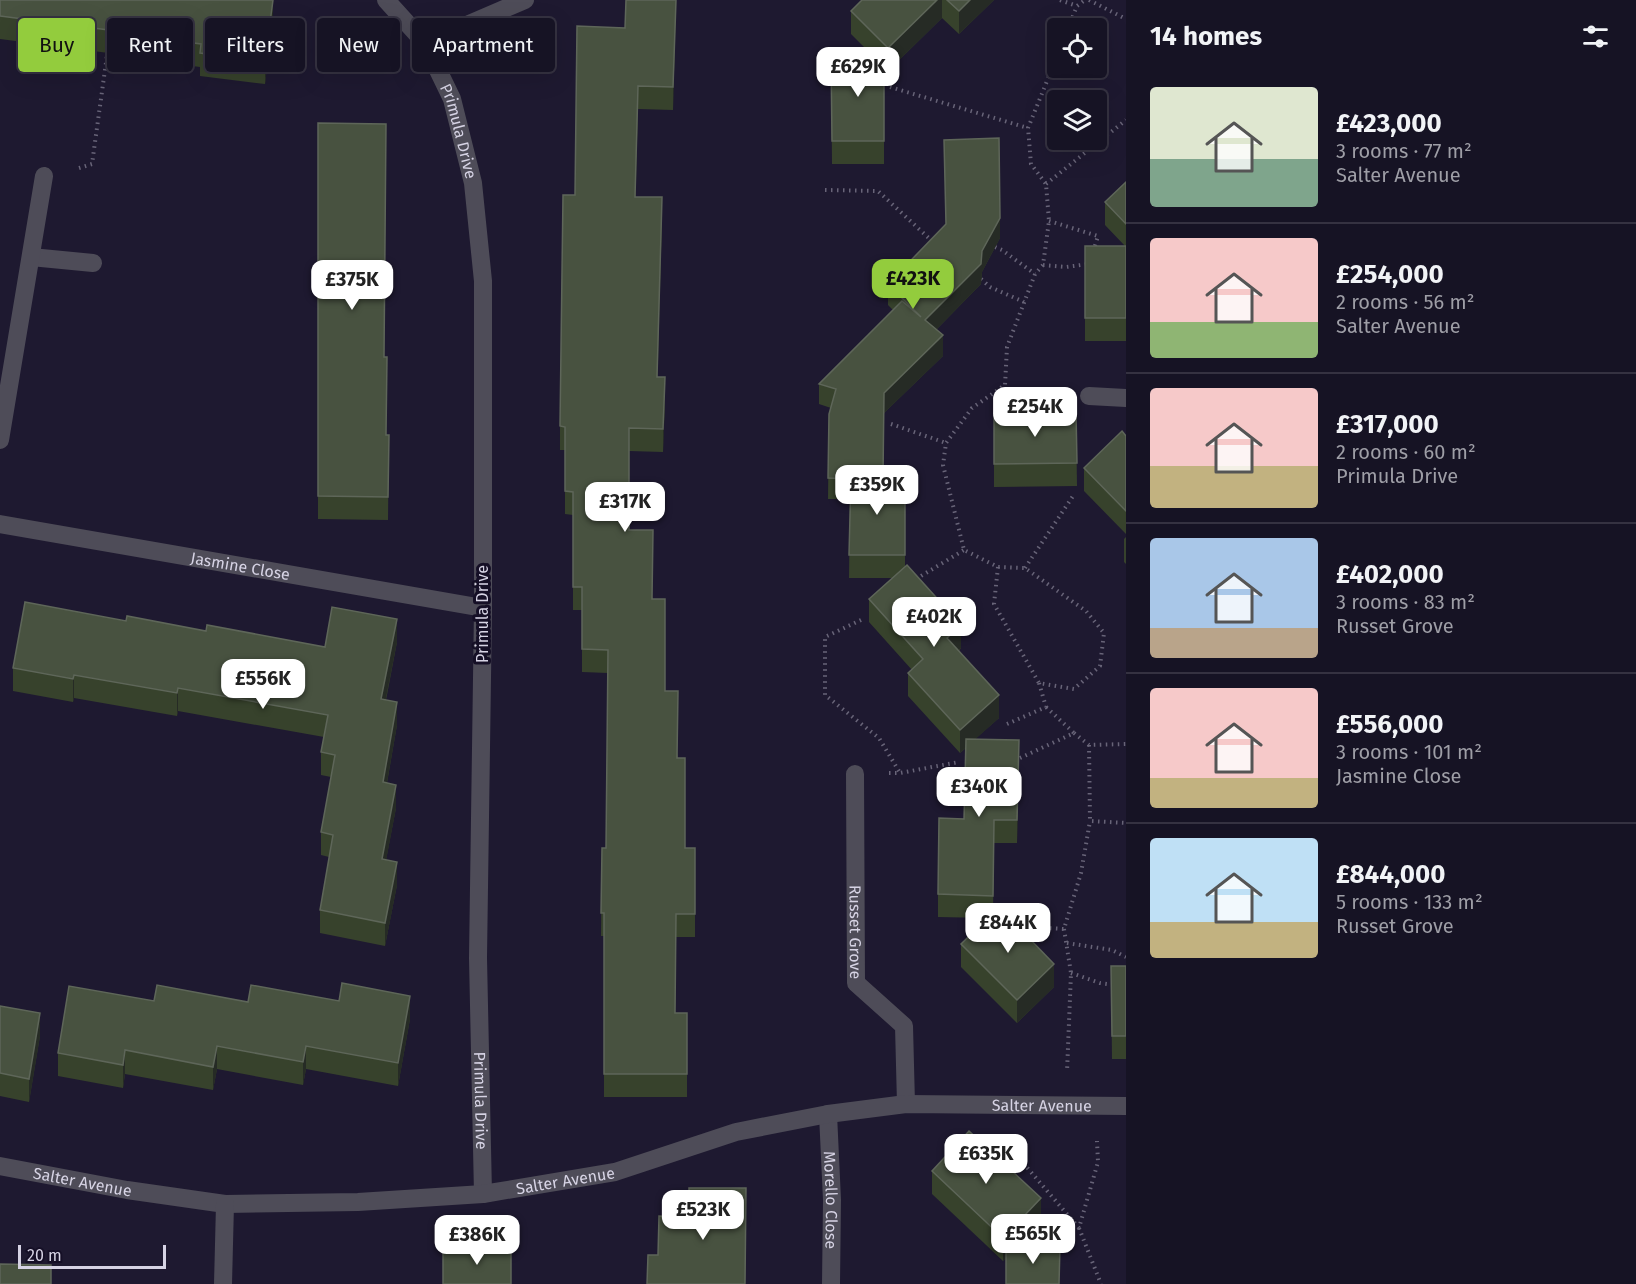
<!DOCTYPE html>
<meta charset="utf-8">
<style>
:root{--surface:#161324;--page:#232031;--text:#f1f3f6;--muted:#9e9ea6;--line:#353241;--accent:#93cc3d}
body{margin:0;font-family:"Fira Sans",sans-serif;background:var(--page);color:var(--text);height:100vh;display:flex;flex-direction:column;font-size:22px;white-space:nowrap}
*{box-sizing:border-box;margin:0}
p{font-size:20px;color:var(--muted)}
.icon{flex:none;width:33px;height:33px;fill:none;stroke:currentColor;stroke-width:2;stroke-linecap:round;stroke-linejoin:round}
.map{position:relative;flex:1;overflow:hidden}
.drawer{display:flex;flex-direction:column;background:var(--surface);width:510px}
.drawer>*{flex:none}
.top-card{position:absolute;left:18px;top:18px;width:570px;height:54px;display:flex;gap:12px}
.buttons{position:absolute;left:1047px;top:18px;display:grid;gap:12px}
.buttons a{display:grid;place-items:center;width:60px;height:60px;border-radius:6px;background:var(--surface);box-shadow:0 6px 24px #0002,0 0 0 2px var(--line);font-size:30px}
.scale{position:absolute;left:18px;bottom:15px;width:148px;box-sizing:border-box;padding-left:6px;border:3px solid #d6d3e4;border-top:0;font-size:16px;line-height:21px;white-space:nowrap;color:#d6d3e4;-webkit-text-stroke:4px #150f26;paint-order:stroke}
.price{position:absolute;translate:-50% -51px;padding:0 14px;border-radius:12px;background:#fff;color:#222;font-size:20px;line-height:39px;filter:drop-shadow(0 2px 3px #0008)}
.price::after{content:'';position:absolute;left:50%;top:36px;width:18px;height:14px;margin-left:-9px;background:inherit;clip-path:polygon(0 0,100% 0,50% 100%)}
.price.active{background:var(--accent);color:#111}
ul{padding:0;list-style:none}
li{display:flex;align-items:center;gap:18px;height:150px;padding:0 24px}
li+li{border-top:2px solid var(--line)}
li span{display:grid;place-items:center;flex:none;width:168px;height:120px;border-radius:6px;color:#555}
li>.icon{margin-inline-start:auto}
span .icon{width:72px;height:72px;fill:#fffc;stroke-width:1}
li b{font-size:26px}
h2{display:flex;justify-content:space-between;align-items:center;height:72px;padding:0 24px;font-size:26px}
.tag{padding:0 21px;border-radius:6px;background:var(--surface);box-shadow:0 6px 24px #0002,0 0 0 2px var(--line);font-size:21px;line-height:54px}
.tag.active{background:var(--accent);color:#111}
main{display:flex;flex:1;min-height:0}
.map>svg:first-child{display:block}
.lines{fill:none;stroke-linecap:round;stroke-linejoin:round}
.path{stroke:#686478;stroke-width:4;stroke-dasharray:1.5 4.5;stroke-linecap:butt}
.street{stroke:#4e4c58;stroke-width:18}
.wall{fill:#37422c}
.shaded-wall{fill:#262b25}
.building{fill:#485240;stroke:#5e6659;stroke-width:1.5}
.labels{text-anchor:middle;dominant-baseline:central;stroke-width:6;stroke-linejoin:round;paint-order:stroke}
.street-label{font-size:16px;fill:#d6d3e4;stroke:#150f26}
</style>
<main>
<div class="map">
<svg width="1126" height="1284" viewBox="0 0 1126 1284">
<rect width="100%" height="100%" fill="#1e1930"/>
<g class="lines">
<g class="path">
<path d="M 1060,0 L 1077,6"/>
<path d="M 1089,0 L 1126,19"/>
<path d="M 1068,28 L 1077,6 L 1085,0"/>
<path d="M 890,87 L 1028,128"/>
<path d="M 79,168 L 92,164 L 108,48"/>
<path d="M 1046,184 L 1126,120"/>
<path d="M 825,190 L 878,191 L 933,242"/>
<path d="M 1049,221 L 1098,236 L 1094,249"/>
<path d="M 995,247 L 1002,250 L 1035,274"/>
<path d="M 1043,265 L 1066,267 L 1089,264"/>
<path d="M 981,279 L 990,287 L 1024,302"/>
<path d="M 891,424 L 946,443"/>
<path d="M 998,567 L 994,604 L 1039,683 L 1074,689 L 1100,666 L 1104,633 L 1086,611 L 1025,568 L 998,567 L 964,550 L 943,465 L 946,443 L 972,408 L 1005,385 L 1007,347 L 1035,274 L 1043,265 L 1049,221 L 1046,184 L 1031,164 L 1028,128 L 1058,54"/>
<path d="M 1025,568 L 1073,496"/>
<path d="M 916,579 L 964,550"/>
<path d="M 861,620 L 825,637 L 825,695 L 879,738 L 900,773"/>
<path d="M 1007,724 L 1046,707 L 1039,683"/>
<path d="M 1074,733 L 1089,745 L 1126,744"/>
<path d="M 1089,745 L 1090,821 L 1126,823"/>
<path d="M 1020,758 L 1074,733 L 1046,707"/>
<path d="M 889,773 L 900,773 L 959,762"/>
<path d="M 1014,926 L 1064,929 L 1081,873 L 1090,821"/>
<path d="M 1064,929 L 1071,973 L 1067,1072"/>
<path d="M 1067,943 L 1112,950 L 1126,957"/>
<path d="M 1071,973 L 1100,983 L 1115,985"/>
<path d="M 1017,1140 L 1024,1164 L 1079,1228 L 1098,1162 L 1097,1141"/>
<path d="M 1079,1228 L 1101,1284"/>
</g>
<g class="street">
<path id="s1" d="M 386,0 L 425,43 L 452,99 L 473,183 L 483,281 L 483,608 L 478,958 L 483,1194"/>
<path d="M 425,43 L 525,0"/>
<path d="M 31,257 L 93,263"/>
<path d="M 1089,396 L 1126,398"/>
<path d="M 0,440 L 44,176"/>
<path id="s2" d="M 0,524 L 483,608"/>
<path id="s3" d="M 855,774 L 856,983 L 904,1026 L 906,1104"/>
<path id="s4" d="M 828,1114 L 832,1200 L 831,1284"/>
<path id="s5" d="M 0,1166 L 127,1190 L 225,1204 L 358,1202 L 483,1194 L 615,1172 L 736,1132 L 828,1114 L 906,1104 L 1126,1106"/>
<path d="M 223,1284 L 225,1204"/>
</g>
</g>
<g class="wall">
<path d="M 0,0 L 273,0 L 273,18 L 265,84 L 200,76 L 200,67 L 124,57 L 124,55 L 0,39 Z"/>
<path d="M 676,0 L 673,110 L 638,109 L 635,197 L 662,220 L 657,377 L 665,400 L 663,452 L 629,451 L 629,530 L 653,599 L 665,691 L 678,758 L 685,848 L 695,848 L 695,937 L 676,937 L 675,1013 L 687,1013 L 687,1097 L 604,1097 L 604,936 L 601,936 L 602,848 L 606,848 L 608,673 L 582,672 L 582,610 L 573,610 L 573,515 L 565,514 L 565,450 L 560,450 L 560,426 L 575,195 L 625,28 Z"/>
<path d="M 862,0 L 994,0 L 959,34 L 942,18 L 888,71 L 884,68 L 884,164 L 832,164 L 831,56 L 873,56 L 851,34 L 851,11 Z"/>
<path d="M 318,123 L 384,357 L 386,435 L 389,435 L 388,520 L 318,519 Z"/>
<path d="M 944,140 L 1000,238 L 982,272 L 981,284 L 936,330 L 943,356 L 884,413 L 883,477 L 905,477 L 905,567 L 961,648 L 959,651 L 999,718 L 975,739 L 1019,763 L 1017,843 L 994,843 L 993,913 L 1054,987 L 1017,1023 L 961,967 L 961,944 L 987,918 L 938,917 L 938,894 L 964,819 L 966,748 L 960,753 L 908,696 L 908,673 L 912,670 L 869,622 L 869,599 L 893,578 L 849,578 L 850,499 L 828,499 L 829,414 L 831,408 L 819,404 L 819,384 L 893,310 L 888,305 L 888,284 L 946,225 Z"/>
<path d="M 1126,182 L 1126,341 L 1085,341 L 1085,246 L 1125,246 L 1105,225 L 1105,202 Z"/>
<path d="M 1076,412 L 1077,486 L 994,487 L 994,413 Z"/>
<path d="M 1126,436 L 1126,534 L 1084,491 L 1084,468 Z"/>
<path d="M 1126,537 L 1126,564 L 1124,562 L 1124,539 Z"/>
<path d="M 126,621 L 206,631 L 325,647 L 397,642 L 386,700 L 397,725 L 387,783 L 396,808 L 386,860 L 397,885 L 385,946 L 320,933 L 320,910 L 329,857 L 321,855 L 321,832 L 331,777 L 321,775 L 321,752 L 324,737 L 178,711 L 177,716 L 74,698 L 73,702 L 13,691 L 13,668 Z"/>
<path d="M 1111,966 L 1126,966 L 1126,1059 L 1112,1059 Z"/>
<path d="M 248,1002 L 410,1019 L 398,1086 L 306,1069 L 303,1085 L 217,1069 L 213,1090 L 125,1074 L 123,1088 L 58,1076 L 58,1053 Z"/>
<path d="M 0,1006 L 40,1036 L 29,1102 L 0,1096 Z"/>
<path d="M 932,1171 L 1041,1221 L 1003,1261 L 932,1194 Z"/>
</g>
<g class="shaded-wall">
<path d="M 273,0 L 273,18 L 265,84 L 265,61 Z"/>
<path d="M 676,0 L 673,110 L 673,87 Z"/>
<path d="M 937,0 L 942,0 L 942,18 L 888,71 L 888,48 Z"/>
<path d="M 970,0 L 994,0 L 959,34 L 959,11 Z"/>
<path d="M 638,86 L 638,109 L 635,220 L 635,197 Z"/>
<path d="M 662,197 L 662,220 L 657,400 L 657,377 Z"/>
<path d="M 1000,218 L 1000,238 L 982,272 L 981,284 L 925,341 L 925,320 L 982,251 Z"/>
<path d="M 943,335 L 943,356 L 884,413 L 884,393 Z"/>
<path d="M 665,377 L 665,400 L 663,452 L 663,429 Z"/>
<path d="M 397,619 L 397,642 L 381,723 L 381,699 Z"/>
<path d="M 961,625 L 961,648 L 947,661 L 947,638 Z"/>
<path d="M 74,675 L 74,698 L 73,702 L 73,679 Z"/>
<path d="M 178,688 L 178,711 L 177,716 L 177,693 Z"/>
<path d="M 999,695 L 999,718 L 960,753 L 960,730 Z"/>
<path d="M 397,702 L 397,725 L 383,805 L 383,782 Z"/>
<path d="M 1019,740 L 1019,763 L 1017,843 L 1017,820 Z"/>
<path d="M 396,785 L 396,808 L 382,882 L 382,859 Z"/>
<path d="M 397,862 L 397,885 L 385,946 L 385,923 Z"/>
<path d="M 1054,964 L 1054,987 L 1017,1023 L 1017,1000 Z"/>
<path d="M 410,996 L 410,1019 L 398,1086 L 398,1063 Z"/>
<path d="M 40,1013 L 40,1036 L 29,1102 L 29,1079 Z"/>
<path d="M 217,1046 L 217,1069 L 213,1090 L 213,1067 Z"/>
<path d="M 306,1046 L 306,1069 L 303,1085 L 303,1062 Z"/>
<path d="M 125,1050 L 125,1074 L 123,1088 L 123,1065 Z"/>
<path d="M 1041,1198 L 1041,1221 L 1003,1261 L 1003,1238 Z"/>
</g>
<g class="building">
<path d="M 0,0 L 273,0 L 265,61 L 200,53 L 201,44 L 124,34 L 124,32 L 0,16 Z"/>
<path d="M 626,0 L 676,0 L 673,87 L 638,86 L 635,197 L 662,197 L 657,377 L 665,377 L 663,429 L 629,428 L 629,530 L 653,530 L 652,599 L 665,599 L 665,691 L 678,691 L 677,758 L 685,758 L 685,848 L 695,848 L 695,914 L 676,914 L 675,1013 L 687,1013 L 687,1074 L 604,1074 L 604,913 L 601,913 L 602,848 L 606,848 L 608,650 L 582,649 L 582,587 L 573,587 L 573,492 L 565,491 L 565,427 L 560,426 L 563,195 L 575,195 L 577,26 L 625,28 Z"/>
<path d="M 862,0 L 937,0 L 888,48 L 851,11 Z"/>
<path d="M 947,0 L 970,0 L 959,11 Z"/>
<path d="M 831,56 L 884,56 L 884,141 L 832,141 Z"/>
<path d="M 318,123 L 386,124 L 384,357 L 387,357 L 386,435 L 389,435 L 388,497 L 318,496 Z"/>
<path d="M 999,138 L 1000,218 L 982,251 L 981,264 L 925,320 L 943,335 L 884,393 L 883,477 L 851,477 L 851,479 L 828,478 L 829,414 L 836,389 L 819,384 L 902,301 L 921,317 L 888,284 L 946,224 L 944,140 Z"/>
<path d="M 1126,182 L 1126,224 L 1105,202 Z"/>
<rect x="1085" y="246" width="41" height="72"/>
<path d="M 1076,412 L 1077,463 L 994,464 L 994,413 Z"/>
<path d="M 1122,431 L 1126,436 L 1126,511 L 1084,468 Z"/>
<path d="M 851,477 L 905,477 L 905,555 L 849,555 Z"/>
<path d="M 907,565 L 961,625 L 947,638 L 999,695 L 960,730 L 908,673 L 923,659 L 869,599 Z"/>
<path d="M 25,602 L 126,621 L 127,616 L 206,631 L 207,625 L 325,647 L 332,607 L 397,619 L 381,699 L 397,702 L 383,782 L 396,785 L 382,859 L 397,862 L 385,923 L 320,910 L 333,835 L 321,832 L 335,755 L 321,752 L 328,715 L 178,688 L 177,693 L 74,675 L 73,679 L 13,668 Z"/>
<path d="M 966,739 L 1019,740 L 1017,820 L 994,820 L 993,896 L 938,894 L 939,818 L 964,819 Z"/>
<path d="M 999,907 L 1054,964 L 1017,1000 L 961,944 Z"/>
<path d="M 1111,966 L 1126,966 L 1126,1036 L 1112,1036 Z"/>
<path d="M 342,983 L 410,996 L 398,1063 L 306,1046 L 303,1062 L 217,1046 L 213,1067 L 125,1050 L 123,1065 L 58,1053 L 69,986 L 154,1001 L 157,985 L 248,1002 L 251,985 L 339,1001 Z"/>
<path d="M 0,1006 L 40,1013 L 29,1079 L 0,1073 Z"/>
<path d="M 969,1131 L 1041,1198 L 1003,1238 L 932,1171 Z"/>
<path d="M 689,1188 L 746,1188 L 745,1284 L 647,1284 L 648,1255 L 658,1255 L 659,1216 L 689,1217 Z"/>
<path d="M 1006,1246 L 1060,1246 L 1059,1284 L 1006,1284 Z"/>
<rect x="443" y="1249" width="68" height="35"/>
<path d="M 0,1264 L 51,1265 L 51,1284 L 0,1284 Z"/>
</g>
<g class="labels">
<g class="street-label">
<text stroke="none"><textPath href="#s1" startOffset="153">Primula Drive</textPath></text>
<text stroke="none"><textPath href="#s2" startOffset="244">Jasmine Close</textPath></text>
<text transform="translate(482 614) rotate(-90)">Primula Drive</text>
<text stroke="none"><textPath href="#s3" startOffset="158">Russet Grove</textPath></text>
<text stroke="none"><textPath href="#s1" startOffset="1125">Primula Drive</textPath></text>
<text stroke="none"><textPath href="#s5" startOffset="1056">Salter Avenue</textPath></text>
<text stroke="none"><textPath href="#s5" startOffset="570">Salter Avenue</textPath></text>
<text stroke="none"><textPath href="#s5" startOffset="84">Salter Avenue</textPath></text>
<text stroke="none"><textPath href="#s4" startOffset="86">Morello Close</textPath></text>
</g>
</g>
</svg>
<div class="buttons">
<a><svg class="icon" aria-label="locate" viewBox="0 0 24 24"><circle cx="12" cy="12" r="6"/><path d="M12 2v4M12 18v4M2 12h4M18 12h4"/></svg></a>
<a><svg class="icon" aria-label="layers" viewBox="0 0 24 24"><path d="M12 4l9 5-9 5-9-5zM3 14l9 5 9-5"/></svg></a>
</div>
<div class="scale">20 m</div>
<b class="price" style="left:858px;top:98px">£629K</b>
<b class="price active" style="left:913px;top:310px">£423K</b>
<b class="price" style="left:352px;top:311px">£375K</b>
<b class="price" style="left:1035px;top:438px">£254K</b>
<b class="price" style="left:877px;top:516px">£359K</b>
<b class="price" style="left:625px;top:533px">£317K</b>
<b class="price" style="left:934px;top:648px">£402K</b>
<b class="price" style="left:263px;top:710px">£556K</b>
<b class="price" style="left:979px;top:818px">£340K</b>
<b class="price" style="left:1008px;top:954px">£844K</b>
<b class="price" style="left:986px;top:1185px">£635K</b>
<b class="price" style="left:703px;top:1241px">£523K</b>
<b class="price" style="left:1033px;top:1265px">£565K</b>
<b class="price" style="left:477px;top:1266px">£386K</b>
<div class="top-card">
<a class="tag active">Buy</a>
<a class="tag">Rent</a>
<a class="tag">Filters</a>
<a class="tag">New</a>
<a class="tag">Apartment</a>
</div>
</div>
<section class="drawer">
<h2>14 homes<svg class="icon" aria-label="filters" viewBox="0 0 24 24"><path d="M4 7h16M4 17h16"/><circle cx="9" cy="7" r="2"/><circle cx="15" cy="17" r="2"/></svg></h2>
<ul>
<li><span style="background:linear-gradient(#dfe7d0 60%,#7fa58c 0)"><svg class="icon" aria-label="home" viewBox="0 0 24 24"><path d="M3 11l9-7 9 7M6 9v11h12V9"/></svg></span><div><b>£423,000</b><p>3 rooms · 77 m²</p><p>Salter Avenue</p></div></li>
<li><span style="background:linear-gradient(#f6c9c9 70%,#8fb573 0)"><svg class="icon" aria-label="home" viewBox="0 0 24 24"><path d="M3 11l9-7 9 7M6 9v11h12V9"/></svg></span><div><b>£254,000</b><p>2 rooms · 56 m²</p><p>Salter Avenue</p></div></li>
<li><span style="background:linear-gradient(#f6c9c9 65%,#c2b280 0)"><svg class="icon" aria-label="home" viewBox="0 0 24 24"><path d="M3 11l9-7 9 7M6 9v11h12V9"/></svg></span><div><b>£317,000</b><p>2 rooms · 60 m²</p><p>Primula Drive</p></div></li>
<li><span style="background:linear-gradient(#a9c7e8 75%,#b9a48a 0)"><svg class="icon" aria-label="home" viewBox="0 0 24 24"><path d="M3 11l9-7 9 7M6 9v11h12V9"/></svg></span><div><b>£402,000</b><p>3 rooms · 83 m²</p><p>Russet Grove</p></div></li>
<li><span style="background:linear-gradient(#f6c9c9 75%,#c2b280 0)"><svg class="icon" aria-label="home" viewBox="0 0 24 24"><path d="M3 11l9-7 9 7M6 9v11h12V9"/></svg></span><div><b>£556,000</b><p>3 rooms · 101 m²</p><p>Jasmine Close</p></div></li>
<li><span style="background:linear-gradient(#bfe0f5 70%,#c2b280 0)"><svg class="icon" aria-label="home" viewBox="0 0 24 24"><path d="M3 11l9-7 9 7M6 9v11h12V9"/></svg></span><div><b>£844,000</b><p>5 rooms · 133 m²</p><p>Russet Grove</p></div></li>
</ul>
</section>
</main>
